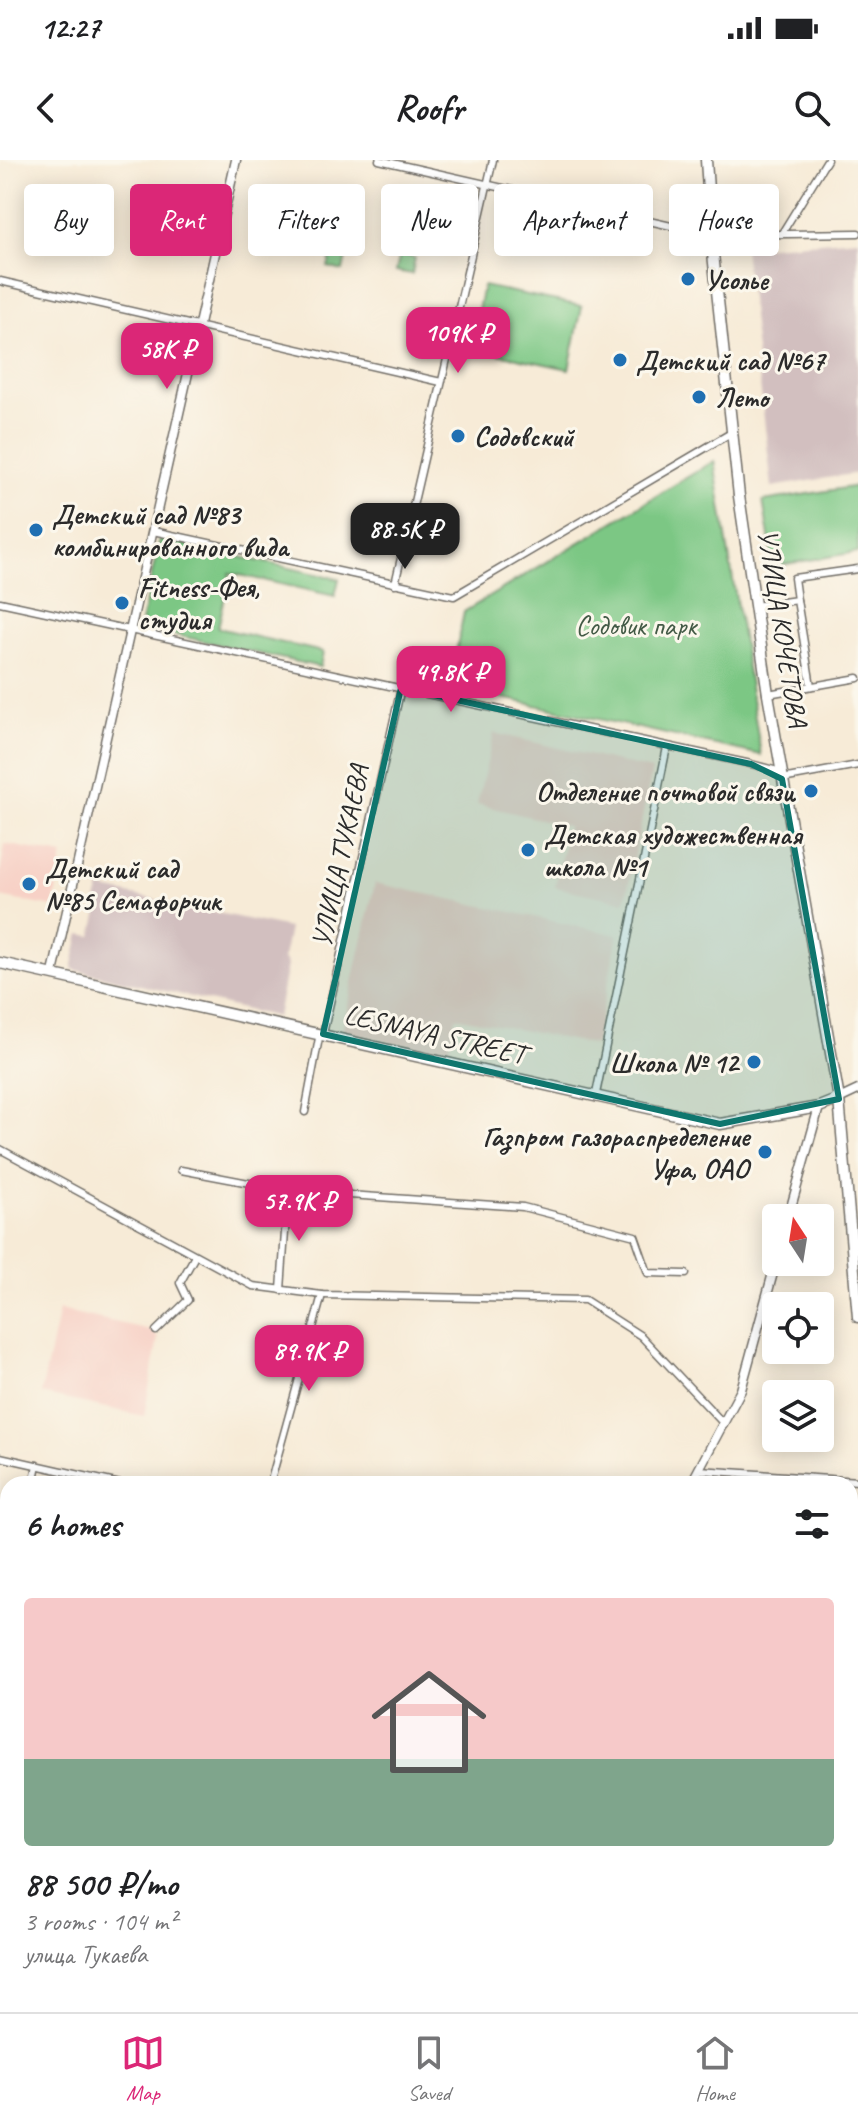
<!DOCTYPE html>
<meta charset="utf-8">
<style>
:root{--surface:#fff;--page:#f2f2f2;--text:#202124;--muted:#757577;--line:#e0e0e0;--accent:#db2777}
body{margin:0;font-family:Caveat,sans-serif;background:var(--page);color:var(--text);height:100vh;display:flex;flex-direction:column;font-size:30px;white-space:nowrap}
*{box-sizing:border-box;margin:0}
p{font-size:26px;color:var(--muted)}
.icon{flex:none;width:44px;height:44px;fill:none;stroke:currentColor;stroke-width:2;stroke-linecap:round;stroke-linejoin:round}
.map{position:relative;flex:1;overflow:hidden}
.sheet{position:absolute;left:0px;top:1316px;width:858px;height:536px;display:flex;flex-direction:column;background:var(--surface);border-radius:24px 24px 0 0;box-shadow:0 4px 20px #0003}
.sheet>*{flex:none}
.hud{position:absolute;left:24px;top:24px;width:810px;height:72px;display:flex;gap:16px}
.needle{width:52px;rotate:348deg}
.fabs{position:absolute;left:762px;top:1044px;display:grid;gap:16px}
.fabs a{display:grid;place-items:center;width:72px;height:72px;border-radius:8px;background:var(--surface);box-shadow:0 4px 20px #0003;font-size:40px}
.price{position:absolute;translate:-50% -68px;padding:0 18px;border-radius:16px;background:var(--accent);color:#fff;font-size:26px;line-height:52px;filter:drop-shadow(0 2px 4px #0008)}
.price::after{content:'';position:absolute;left:50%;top:48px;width:24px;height:18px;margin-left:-12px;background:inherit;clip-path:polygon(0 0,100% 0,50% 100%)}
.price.selected{background:#222;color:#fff}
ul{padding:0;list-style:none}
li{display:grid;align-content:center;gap:16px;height:424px;padding:0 24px}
li span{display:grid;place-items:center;height:248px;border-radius:8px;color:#555}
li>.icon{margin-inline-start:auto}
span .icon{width:144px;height:144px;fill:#fffc;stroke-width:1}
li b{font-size:34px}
h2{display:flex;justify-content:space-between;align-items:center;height:96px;padding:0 24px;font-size:34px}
.chip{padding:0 28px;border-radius:8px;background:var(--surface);box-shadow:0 4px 20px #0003;font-size:28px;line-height:72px}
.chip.selected{background:var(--accent);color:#fff}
.status{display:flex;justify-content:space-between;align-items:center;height:56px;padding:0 40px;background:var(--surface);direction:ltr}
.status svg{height:22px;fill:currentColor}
header{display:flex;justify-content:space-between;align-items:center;height:104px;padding:0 24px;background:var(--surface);font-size:36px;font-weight:600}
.tabs{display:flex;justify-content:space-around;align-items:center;height:112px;border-top:2px solid var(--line);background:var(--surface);font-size:22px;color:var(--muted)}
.tabs a{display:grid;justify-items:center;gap:4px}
.tabs .selected{color:var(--accent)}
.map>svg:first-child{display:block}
.built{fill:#f7d1c6}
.industrial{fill:#d2bfbf}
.green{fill:#7cc784;stroke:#547958;stroke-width:2}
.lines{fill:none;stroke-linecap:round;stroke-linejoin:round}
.minor-casing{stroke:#726e67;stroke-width:9}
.tertiary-casing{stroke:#726e67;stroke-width:11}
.primary-casing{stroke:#726e67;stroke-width:13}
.minor{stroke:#fff;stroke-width:6}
.tertiary{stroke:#fff;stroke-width:8}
.primary{stroke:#fff;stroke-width:10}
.marked{fill:#0f766e;fill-opacity:0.2;stroke:#0f766e;stroke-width:6;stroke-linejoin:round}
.poi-dot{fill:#1f6fb2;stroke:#fbf7ec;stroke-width:3}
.labels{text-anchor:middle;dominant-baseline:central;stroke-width:6;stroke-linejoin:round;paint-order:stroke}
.poi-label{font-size:28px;font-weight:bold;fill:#2b2b2b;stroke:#fbf7ec;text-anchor:start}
.park-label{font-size:28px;fill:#435a46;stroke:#fbf7ec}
.street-label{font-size:28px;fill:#2b2b2b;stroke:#fbf7ec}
</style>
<div class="status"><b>12:27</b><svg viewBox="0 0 49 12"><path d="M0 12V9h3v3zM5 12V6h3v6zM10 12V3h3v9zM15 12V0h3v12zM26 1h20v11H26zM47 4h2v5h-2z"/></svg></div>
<header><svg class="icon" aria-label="back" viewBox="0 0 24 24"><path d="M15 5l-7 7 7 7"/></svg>Roofr<svg class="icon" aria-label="search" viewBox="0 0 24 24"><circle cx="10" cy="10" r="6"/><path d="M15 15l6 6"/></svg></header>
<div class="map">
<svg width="858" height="1852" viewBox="0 0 858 1852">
<rect width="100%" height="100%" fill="#fbf7ec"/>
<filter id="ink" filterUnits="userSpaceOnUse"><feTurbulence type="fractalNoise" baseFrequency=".0125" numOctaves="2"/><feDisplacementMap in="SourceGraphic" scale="16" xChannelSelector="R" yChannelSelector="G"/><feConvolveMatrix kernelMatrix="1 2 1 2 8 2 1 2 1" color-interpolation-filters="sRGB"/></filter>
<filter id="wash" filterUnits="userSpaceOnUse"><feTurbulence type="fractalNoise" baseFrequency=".006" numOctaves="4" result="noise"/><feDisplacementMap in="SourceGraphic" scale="32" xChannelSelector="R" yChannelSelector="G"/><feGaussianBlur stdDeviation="1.8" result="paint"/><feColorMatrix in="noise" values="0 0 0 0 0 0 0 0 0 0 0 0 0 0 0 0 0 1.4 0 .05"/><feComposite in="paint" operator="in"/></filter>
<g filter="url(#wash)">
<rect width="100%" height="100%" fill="#f7ebd7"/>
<g class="built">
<path d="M 494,573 L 652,610 L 625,742 L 555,727 L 568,666 L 477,644 Z"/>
<path d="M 5,684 L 63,695 L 53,747 L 0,737 L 0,712 Z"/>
<path d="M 375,723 L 618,775 L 595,885 L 456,857 L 448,895 L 342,872 Z"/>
<path d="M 59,1150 L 151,1170 L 158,1178 L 144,1256 L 41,1234 Z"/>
</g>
<g class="industrial">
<path d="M 858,79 L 858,313 L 772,327 L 744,88 Z"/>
<path d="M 100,728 L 289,768 L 283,799 L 287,805 L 277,857 L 72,809 L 80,774 L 92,776 L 101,741 L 96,740 Z"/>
<path d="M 0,1607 L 8,1609 L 8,1685 L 0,1683 Z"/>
</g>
<g class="green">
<path d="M 406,66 L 422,69 L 416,93 L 401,90 Z"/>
<path d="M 337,70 L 351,73 L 343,111 L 328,107 Z"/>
<path d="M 400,94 L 415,98 L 412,114 L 396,111 Z"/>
<path d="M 483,126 L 582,146 L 569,209 L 470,188 Z"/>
<path d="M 714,301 L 761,595 L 449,526 L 464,452 Z"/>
<path d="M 858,326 L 858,392 L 774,406 L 763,341 Z"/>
<path d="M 160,379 L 339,419 L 335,436 L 230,413 L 218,468 L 323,492 L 320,507 L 140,467 Z"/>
</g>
</g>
<g filter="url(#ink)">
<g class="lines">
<defs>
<g id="minor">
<path d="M 379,0 L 711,75 L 858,73"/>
<path d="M 782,73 L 827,0"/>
<path d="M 0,121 L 441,222"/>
<path d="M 153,371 L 454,436 L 731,273"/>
<path d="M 395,424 L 493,0"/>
<path d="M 797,440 L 811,526"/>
<path d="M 0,442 L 751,604 L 774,610 L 782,619 L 858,605"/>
<path d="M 755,446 L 797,440 L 794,418 L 858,409"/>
<path d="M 768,534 L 858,518"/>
<path d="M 596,934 L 667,587"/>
<path d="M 305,952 L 319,878 L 323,874 L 401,528"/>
<path d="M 0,989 L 253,1126 L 322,1135 L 585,1140 L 641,1176 L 723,1263"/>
<path d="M 181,1010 L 291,1031 L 523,1047 L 635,1076 L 648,1113 L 686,1114"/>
<path d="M 281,1130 L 287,1043 L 291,1031"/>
<path d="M 156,1171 L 188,1140 L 180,1123 L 195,1096"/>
<path d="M 0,1297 L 120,1324"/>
<path d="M 699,1310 L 858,1321"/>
<path d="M 33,1324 L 37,1305"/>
<path d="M 270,1324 L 322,1135"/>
<path d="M 0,1463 L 8,1428"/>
<path d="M 0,1585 L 8,1586"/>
<path d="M 0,1705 L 7,1706"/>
<path d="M 850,1760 L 858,1758"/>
<path d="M 390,1844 L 400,1852"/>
<path d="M 546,1844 L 567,1852"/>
<path d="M 696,1852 L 698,1844"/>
</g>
<g id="tertiary">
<path d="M 53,813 L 236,0"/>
<path d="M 839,939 L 858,930"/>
<path d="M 788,1058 L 819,947"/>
<path d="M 691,1324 L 741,1230 L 776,1102"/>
<path d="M 625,1852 L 628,1844"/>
</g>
<g id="primary">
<path d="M 706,0 L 711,75 L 739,336 L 768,534 L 839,939 L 858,1157"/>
<path d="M 0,803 L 720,964 L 819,947 L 839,939"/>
<path d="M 850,1674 L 858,1651"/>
<path d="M 788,1844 L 787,1847 L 801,1852"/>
</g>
</defs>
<use href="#minor" class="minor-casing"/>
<use href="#tertiary" class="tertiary-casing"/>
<use href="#primary" class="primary-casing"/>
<use href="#minor" class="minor"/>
<use href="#tertiary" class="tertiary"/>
<use href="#primary" class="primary"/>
</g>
</g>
<path class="marked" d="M 401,528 L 751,604 L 782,619 L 839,939 L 720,964 L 323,874 Z"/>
<g class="poi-dot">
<circle cx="688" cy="119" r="8"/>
<circle cx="620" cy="200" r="8"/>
<circle cx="699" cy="237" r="8"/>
<circle cx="458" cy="276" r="8"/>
<circle cx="36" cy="370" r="8"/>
<circle cx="122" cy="443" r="8"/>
<circle cx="811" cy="631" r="8"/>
<circle cx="528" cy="690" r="8"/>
<circle cx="29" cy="724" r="8"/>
<circle cx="754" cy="902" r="8"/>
<circle cx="765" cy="992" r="8"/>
</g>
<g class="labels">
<g class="poi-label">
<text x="704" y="119">Усолье</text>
<text x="636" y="200">Детский сад №67</text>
<text x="715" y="237">Лето</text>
<text x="474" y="276">Содовский</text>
<text x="52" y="354">Детский сад №83<tspan x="52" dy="32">комбинированного вида</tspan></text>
<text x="138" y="427">Fitness-Фея,<tspan x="138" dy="32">студия</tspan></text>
<text x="795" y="631" text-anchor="end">Отделение почтовой связи</text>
<text x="544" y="674">Детская художественная<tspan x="544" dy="32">школа №1</tspan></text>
<text x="45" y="708">Детский сад<tspan x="45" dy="32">№85 Семафорчик</tspan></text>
<text x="738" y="902" text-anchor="end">Школа № 12</text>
<text x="749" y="976" text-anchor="end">Газпром газораспределение<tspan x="749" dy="32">Уфа, ОАО</tspan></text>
</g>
<g class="park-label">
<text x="636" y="465">Содовик парк</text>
</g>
<g class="street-label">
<text transform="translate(783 468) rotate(81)">УЛИЦА КОЧЕТОВА</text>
<text transform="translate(340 696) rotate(-78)">УЛИЦА ТУКАЕВА</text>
<text transform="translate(435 874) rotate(13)">LESNAYA STREET</text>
</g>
</g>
</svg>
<div class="fabs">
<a><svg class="needle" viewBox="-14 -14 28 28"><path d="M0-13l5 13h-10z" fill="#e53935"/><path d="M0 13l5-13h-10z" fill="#757577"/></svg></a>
<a><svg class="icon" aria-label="locate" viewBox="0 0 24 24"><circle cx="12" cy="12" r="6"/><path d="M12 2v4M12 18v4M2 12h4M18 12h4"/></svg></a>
<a><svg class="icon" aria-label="layers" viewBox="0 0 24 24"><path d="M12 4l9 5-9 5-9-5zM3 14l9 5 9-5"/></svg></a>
</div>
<b class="price" style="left:458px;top:215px">109K ₽</b>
<b class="price" style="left:167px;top:231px">58K ₽</b>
<b class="price selected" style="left:405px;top:411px">88.5K ₽</b>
<b class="price" style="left:451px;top:554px">49.8K ₽</b>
<b class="price" style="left:299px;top:1083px">57.9K ₽</b>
<b class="price" style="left:309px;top:1233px">89.9K ₽</b>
<div class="hud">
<a class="chip">Buy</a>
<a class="chip selected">Rent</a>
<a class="chip">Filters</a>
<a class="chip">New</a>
<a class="chip">Apartment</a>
<a class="chip">House</a>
</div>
<section class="sheet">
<h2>6 homes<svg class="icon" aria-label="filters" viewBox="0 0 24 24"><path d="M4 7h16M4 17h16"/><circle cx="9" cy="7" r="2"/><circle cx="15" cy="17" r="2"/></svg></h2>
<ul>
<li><span style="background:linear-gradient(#f6c9c9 65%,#7fa58c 0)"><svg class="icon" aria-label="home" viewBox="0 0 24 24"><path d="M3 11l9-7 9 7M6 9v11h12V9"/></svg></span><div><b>88 500 ₽/mo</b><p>3 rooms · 104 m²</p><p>улица Тукаева</p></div></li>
</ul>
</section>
</div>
<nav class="tabs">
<a class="selected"><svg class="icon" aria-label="map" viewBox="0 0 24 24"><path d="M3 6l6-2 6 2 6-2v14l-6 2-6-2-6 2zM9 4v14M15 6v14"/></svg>Map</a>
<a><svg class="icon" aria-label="saved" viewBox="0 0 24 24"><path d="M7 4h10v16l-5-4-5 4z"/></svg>Saved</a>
<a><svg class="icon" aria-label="home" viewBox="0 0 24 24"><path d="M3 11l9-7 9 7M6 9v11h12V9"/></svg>Home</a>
</nav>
